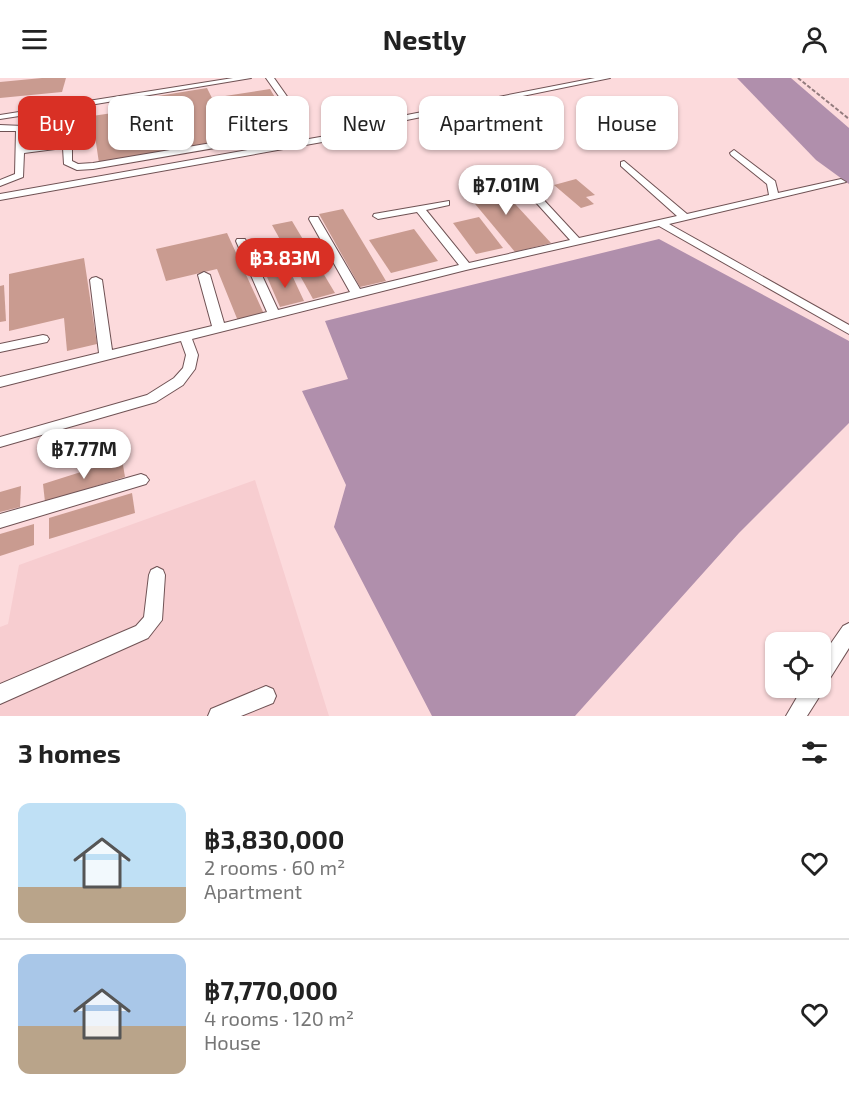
<!DOCTYPE html>
<meta charset="utf-8">
<style>
:root{--surface:#fff;--page:#f2f2f2;--text:#222;--muted:#767676;--line:#e0e0e0;--accent:#d93025}
body{margin:0;font-family:"Exo 2",sans-serif;background:var(--page);color:var(--text);height:100vh;display:flex;flex-direction:column;font-size:22px;white-space:nowrap}
*{box-sizing:border-box;margin:0}
p{font-size:20px;color:var(--muted)}
.icon{flex:none;width:33px;height:33px;fill:none;stroke:currentColor;stroke-width:2;stroke-linecap:round;stroke-linejoin:round}
.map{position:relative;height:638px;overflow:hidden}
.panel{display:flex;flex-direction:column;background:var(--surface);flex:1}
.panel>*{flex:none}
.guide{position:absolute;left:18px;top:18px;width:813px;height:54px;display:flex;gap:12px}
.controls{position:absolute;left:765px;top:554px;display:grid;gap:12px}
.controls a{display:grid;place-items:center;width:66px;height:66px;border-radius:12px;background:var(--surface);box-shadow:0 2px 4px #0004;font-size:30px}
.price{position:absolute;translate:-50% -51px;padding:0 14px;border-radius:21px;background:#fff;color:#222;font-size:20px;line-height:39px;filter:drop-shadow(0 2px 3px #0008)}
.price::after{content:'';position:absolute;left:50%;top:36px;width:18px;height:14px;margin-left:-9px;background:inherit;clip-path:polygon(0 0,100% 0,50% 100%)}
.price.active{background:var(--accent);color:#fff}
ul{padding:0;list-style:none}
li{display:flex;align-items:center;gap:18px;height:150px;padding:0 18px}
li+li{border-top:2px solid var(--line)}
li span{display:grid;place-items:center;flex:none;width:168px;height:120px;border-radius:12px;color:#555}
li>.icon{margin-inline-start:auto}
span .icon{width:72px;height:72px;fill:#fffc;stroke-width:1}
li b{font-size:26px}
h2{display:flex;justify-content:space-between;align-items:center;height:72px;padding:0 18px;font-size:26px}
.chip{padding:0 21px;border-radius:12px;background:var(--surface);box-shadow:0 2px 4px #0004;font-size:21px;line-height:54px}
.chip.active{background:var(--accent);color:#fff}
header{display:flex;justify-content:space-between;align-items:center;height:78px;padding:0 18px;background:var(--surface);font-size:27px;font-weight:700}
.map>svg:first-child{display:block}
.built{fill:#f7cdd0}
.water{fill:#b08fac}
.building{fill:#c99b90}
.lines{fill:none;stroke-linecap:round;stroke-linejoin:round}
.service-casing{stroke:#6f5254;stroke-width:2}
.path{stroke:#927b7d;stroke-width:2;stroke-dasharray:4 2;stroke-linecap:butt}
.service{fill:#fff;fill-rule:evenodd}
</style>
<header><svg class="icon" aria-label="menu" viewBox="0 0 24 24"><path d="M4 6h16M4 12h16M4 18h16"/></svg>Nestly<svg class="icon" aria-label="person" viewBox="0 0 24 24"><circle cx="12" cy="8" r="4"/><path d="M4 21q1-7 8-7t8 7"/></svg></header>
<div class="map">
<svg width="849" height="638" viewBox="0 0 849 638">
<rect width="100%" height="100%" fill="#fcdadc"/>
<path class="built" d="M 255,402 L 329,638 L 0,638 L 0,549 L 8,546 L 19,487 Z"/>
<g class="water">
<path d="M 737,0 L 791,0 L 849,50 L 849,106 L 816,82 Z"/>
<path d="M 659,161 L 849,263 L 849,345 L 739,455 L 575,638 L 432,638 L 334,449 L 346,407 L 302,313 L 348,301 L 325,243 Z"/>
</g>
<g class="building">
<path d="M 42,0 L 66,0 L 62,14 L 0,20 L 0,4 Z"/>
<path d="M 207,10 L 212,20 L 270,11 L 294,51 L 99,85 L 92,38 L 161,28 L 158,18 Z"/>
<path d="M 576,101 L 595,117 L 586,119 L 594,126 L 581,130 L 554,107 Z"/>
<path d="M 493,102 L 551,165 L 515,174 L 461,109 Z"/>
<path d="M 343,131 L 386,203 L 360,209 L 319,136 Z"/>
<path d="M 479,139 L 503,170 L 476,176 L 453,145 Z"/>
<path d="M 292,143 L 335,215 L 313,221 L 272,147 Z"/>
<path d="M 414,151 L 438,183 L 391,195 L 369,162 Z"/>
<path d="M 227,155 L 264,236 L 238,243 L 217,191 L 166,203 L 156,171 Z"/>
<path d="M 84,180 L 97,266 L 67,273 L 64,240 L 9,253 L 9,196 Z"/>
<path d="M 290,193 L 304,223 L 280,229 L 267,199 Z"/>
<path d="M 4,207 L 6,243 L 0,244 L 0,208 Z"/>
<path d="M 122,381 L 125,399 L 45,424 L 43,406 Z"/>
<path d="M 21,408 L 20,429 L 0,434 L 0,414 Z"/>
<path d="M 132,415 L 135,435 L 49,461 L 49,440 Z"/>
<path d="M 34,446 L 34,467 L 0,478 L 0,456 Z"/>
</g>
<g class="lines">
<defs>
<g id="service">
<path d="M 233,0 L 251,0 L 72,30 L 72,83 L 78,86 L 93,85 L 288,52 L 297,48 L 297,44 L 266,0 L 274,0 L 305,44 L 304,51 L 290,57 L 93,91 L 77,92 L 64,86 L 63,70 L 24,75 L 23,99 L 0,108 L 0,102 L 15,96 L 16,53 L 0,53 L 0,47 L 23,48 L 24,70 L 63,65 L 64,31 L 0,41 L 0,37 Z"/>
<path d="M 595,0 L 610,0 L 363,51 L 339,61 L 0,122 L 0,116 L 337,56 L 361,46 Z"/>
<path d="M 734,72 L 775,103 L 778,115 L 841,101 L 846,104 L 669,146 L 849,247 L 849,256 L 659,148 L 466,192 L 192,261 L 198,277 L 195,291 L 183,307 L 156,324 L 0,369 L 0,359 L 147,317 L 174,300 L 183,290 L 186,277 L 181,263 L 0,309 L 0,299 L 99,275 L 90,202 L 92,200 L 96,199 L 102,202 L 112,272 L 212,248 L 198,197 L 204,194 L 210,197 L 224,245 L 267,234 L 236,163 L 237,161 L 245,161 L 246,163 L 278,232 L 350,214 L 309,141 L 310,139 L 318,139 L 319,141 L 360,211 L 459,187 L 417,134 L 378,141 L 373,138 L 374,136 L 449,123 L 449,127 L 426,132 L 469,185 L 570,162 L 522,109 L 520,107 L 525,104 L 528,105 L 579,160 L 677,138 L 621,88 L 621,84 L 624,83 L 687,136 L 769,117 L 767,106 L 731,77 L 730,75 Z"/>
<path d="M 43,257 L 47,258 L 49,261 L 47,264 L 0,274 L 0,266 Z"/>
<path d="M 141,396 L 146,398 L 149,402 L 146,406 L 0,450 L 0,436 Z"/>
<path d="M 157,489 L 163,492 L 165,497 L 162,542 L 148,560 L 0,626 L 0,606 L 136,548 L 144,539 L 149,497 L 151,492 Z"/>
<path d="M 849,545 L 849,570 L 827,605 L 822,606 L 821,616 L 807,638 L 786,638 L 803,609 L 820,609 L 820,581 L 843,548 Z"/>
<path d="M 266,608 L 273,611 L 276,618 L 273,625 L 241,638 L 208,638 L 211,631 Z"/>
</g>
</defs>
<use href="#service" class="service-casing"/>
<path class="path" d="M 798,0 L 849,41"/>
<use href="#service" class="service"/>
</g>
</svg>
<div class="controls">
<a><svg class="icon" aria-label="locate" viewBox="0 0 24 24"><circle cx="12" cy="12" r="6"/><path d="M12 2v4M12 18v4M2 12h4M18 12h4"/></svg></a>
</div>
<b class="price" style="left:506px;top:138px">฿7.01M</b>
<b class="price active" style="left:285px;top:211px">฿3.83M</b>
<b class="price" style="left:84px;top:402px">฿7.77M</b>
<div class="guide">
<a class="chip active">Buy</a>
<a class="chip">Rent</a>
<a class="chip">Filters</a>
<a class="chip">New</a>
<a class="chip">Apartment</a>
<a class="chip">House</a>
</div>
</div>
<section class="panel">
<h2>3 homes<svg class="icon" aria-label="filters" viewBox="0 0 24 24"><path d="M4 7h16M4 17h16"/><circle cx="9" cy="7" r="2"/><circle cx="15" cy="17" r="2"/></svg></h2>
<ul>
<li><span style="background:linear-gradient(#bfe0f5 70%,#b9a48a 0)"><svg class="icon" aria-label="home" viewBox="0 0 24 24"><path d="M3 11l9-7 9 7M6 9v11h12V9"/></svg></span><div><b>฿3,830,000</b><p>2 rooms · 60 m²</p><p>Apartment</p></div><svg class="icon" aria-label="heart" viewBox="0 0 24 24"><path d="M12 20l-8-8c-3-5 5-10 8-4 3-6 11-1 8 4z"/></svg></li>
<li><span style="background:linear-gradient(#a9c7e8 60%,#b9a48a 0)"><svg class="icon" aria-label="home" viewBox="0 0 24 24"><path d="M3 11l9-7 9 7M6 9v11h12V9"/></svg></span><div><b>฿7,770,000</b><p>4 rooms · 120 m²</p><p>House</p></div><svg class="icon" aria-label="heart" viewBox="0 0 24 24"><path d="M12 20l-8-8c-3-5 5-10 8-4 3-6 11-1 8 4z"/></svg></li>
</ul>
</section>
